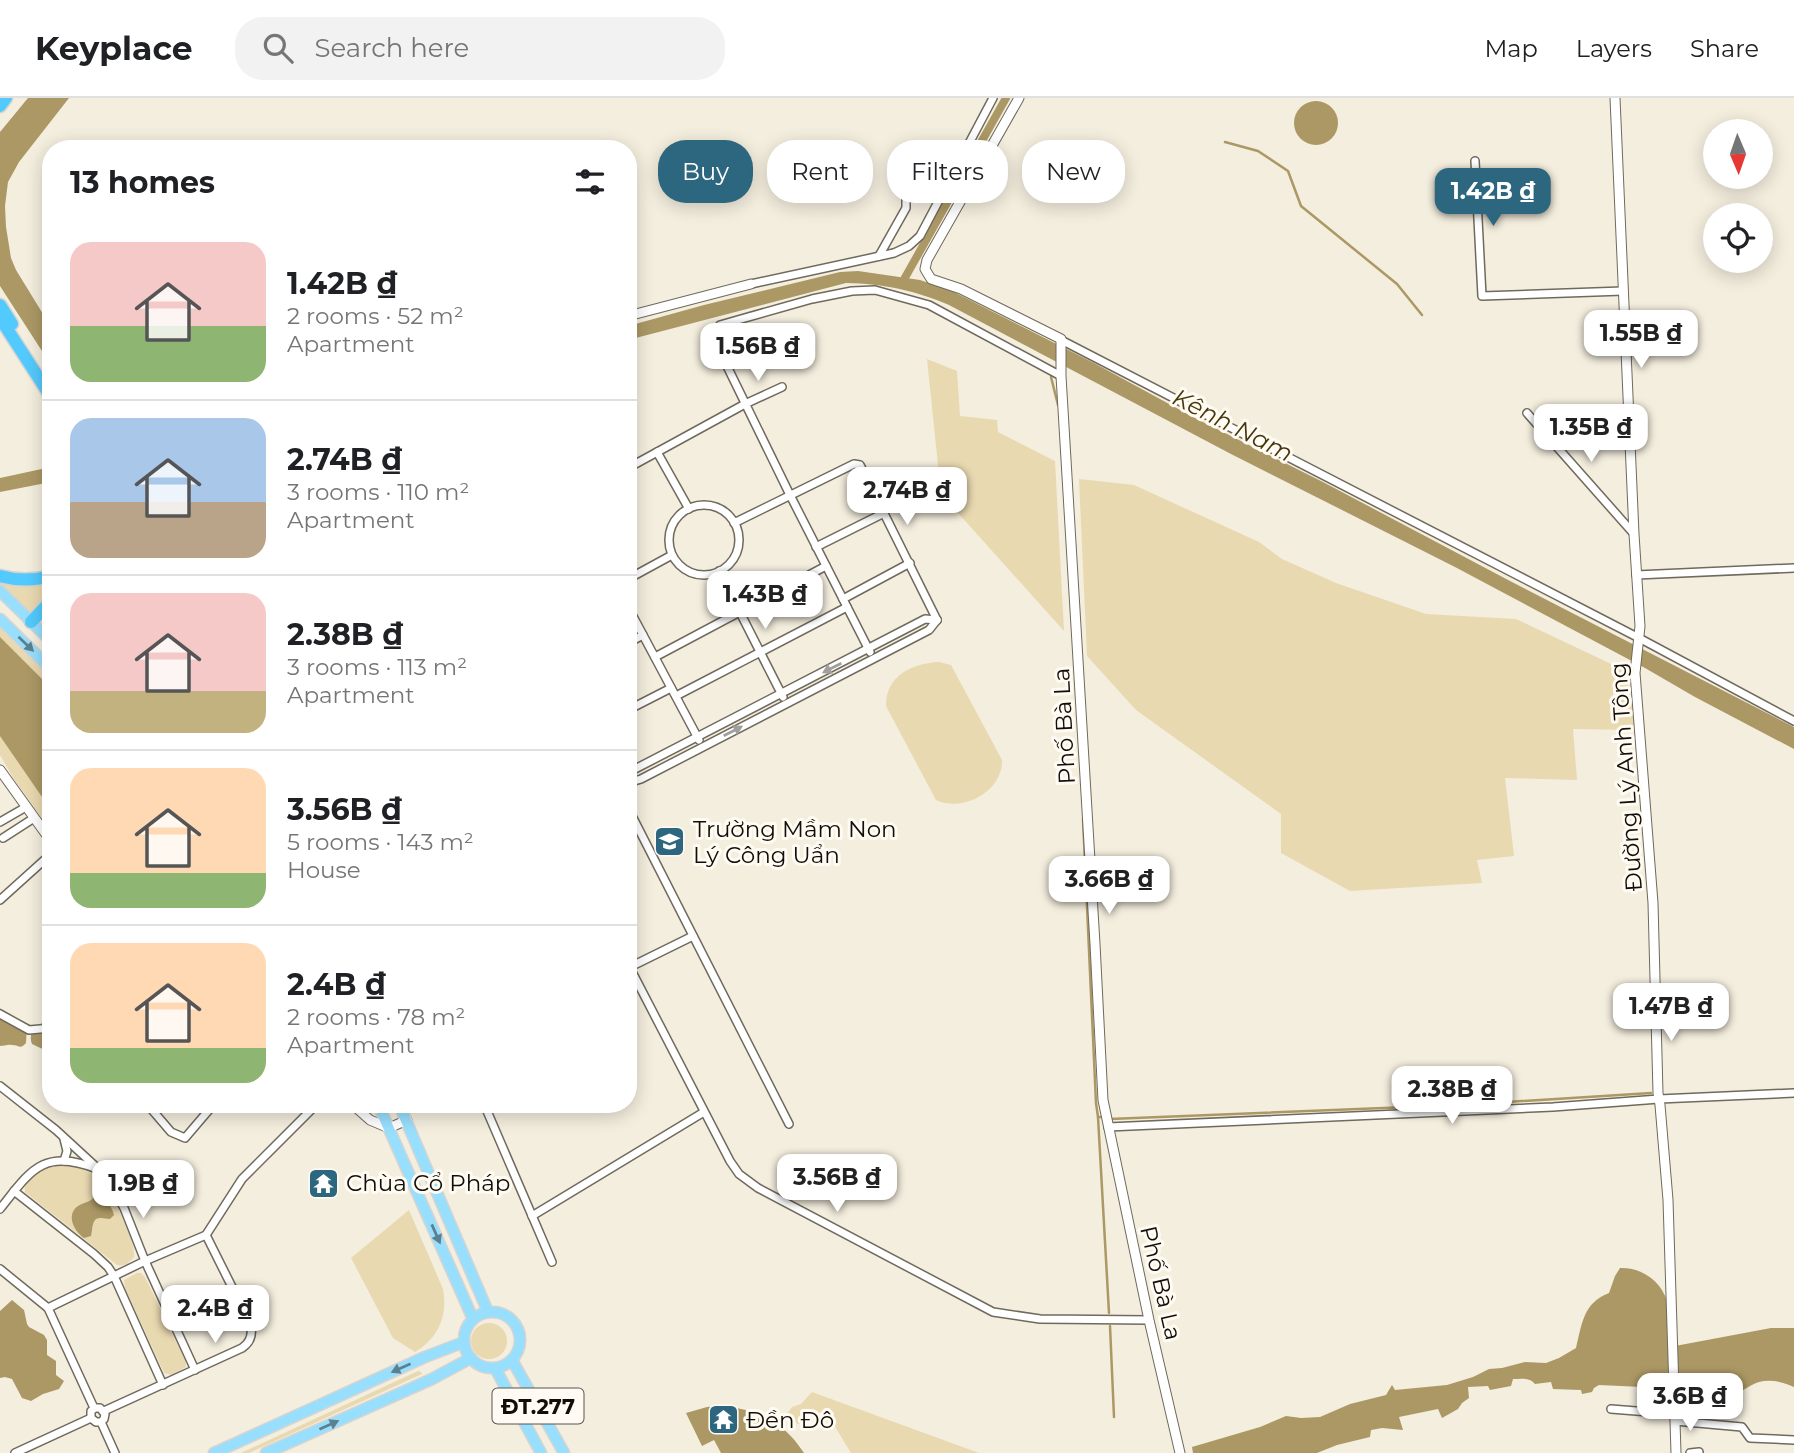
<!DOCTYPE html>
<meta charset="utf-8">
<style>
:root{--surface:#fff;--page:#f2f2f2;--text:#202124;--muted:#757577;--line:#e0e0e0;--accent:#2d667f}
body{margin:0;font-family:Montserrat,sans-serif;background:var(--page);color:var(--text);height:100vh;display:flex;flex-direction:column;font-size:26px;white-space:nowrap}
*{box-sizing:border-box;margin:0}
p{font-size:23px;color:var(--muted)}
.icon{flex:none;width:38px;height:38px;fill:none;stroke:currentColor;stroke-width:2;stroke-linecap:round;stroke-linejoin:round}
.map{position:relative;flex:1;overflow:hidden}
.sheet{position:absolute;left:42px;top:42px;width:595px;height:973px;display:flex;flex-direction:column;background:var(--surface);border-radius:28px;box-shadow:0 4px 18px #0003}
.sheet>*{flex:none}
.banner{position:absolute;left:658px;top:42px;width:665px;height:63px;display:flex;gap:14px}
.needle{width:46px;rotate:178deg}
.fabs{position:absolute;left:1703px;top:21px;display:grid;gap:14px}
.fabs a{display:grid;place-items:center;width:70px;height:70px;border-radius:50%;background:var(--surface);box-shadow:0 4px 18px #0003;font-size:35px}
.price{position:absolute;translate:-50% -60px;padding:0 16px;border-radius:14px;background:#fff;color:#222;font-size:23px;line-height:46px;filter:drop-shadow(0 2px 4px #0008)}
.price::after{content:'';position:absolute;left:50%;top:42px;width:21px;height:16px;margin-left:-10px;background:inherit;clip-path:polygon(0 0,100% 0,50% 100%)}
.price.current{background:var(--accent);color:#fff}
ul{padding:0;list-style:none}
li{display:flex;align-items:center;gap:21px;height:175px;padding:0 28px}
li+li{border-top:2px solid var(--line)}
li span{display:grid;place-items:center;flex:none;width:196px;height:140px;border-radius:21px;color:#555}
li>.icon{margin-inline-start:auto}
span .icon{width:84px;height:84px;fill:#fffc;stroke-width:1}
li b{font-size:30px}
h2{display:flex;justify-content:space-between;align-items:center;height:84px;padding:0 28px;font-size:30px}
.tag{padding:0 24px;border-radius:28px;background:var(--surface);box-shadow:0 4px 18px #0003;font-size:24px;line-height:63px}
.tag.current{background:var(--accent);color:#fff}
header{display:flex;align-items:center;gap:42px;box-sizing:border-box;height:98px;padding:0 35px;background:var(--surface);border-bottom:2px solid var(--line)}
header strong{font-size:33px}
nav{display:flex;gap:38px;margin-inline-start:auto;font-size:24px}
.search{width:490px;height:63px;background:var(--page);display:flex;align-items:center;gap:18px;box-sizing:border-box;padding:0 24px;border-radius:28px;color:var(--muted);font-size:26px}
.map>svg:first-child{display:block}
.green{fill:#e9d9b1}
.water{fill:#ac9865}
.lines{fill:none;stroke-linecap:round;stroke-linejoin:round}
.stream{stroke:#ac9865;stroke-width:2.5}
.canal{stroke:#ac9865;stroke-width:8}
.minor-casing{stroke:#6f6a5d;stroke-width:10}
.tertiary-casing{stroke:#6f6a5d;stroke-width:11}
.primary-casing{stroke:#d4d4d3;stroke-width:13}
.motorway-casing{stroke:#d4d4d3;stroke-width:15}
.minor{stroke:#fff;stroke-width:7}
.tertiary{stroke:#fff;stroke-width:9}
.primary{stroke:#98dffe;stroke-width:10}
.motorway{stroke:#53cafd;stroke-width:12}
.oneway{fill:#5b8190}
.oneway2{fill:#a09f9d}
.labels{text-anchor:middle;dominant-baseline:central;stroke-width:6;stroke-linejoin:round;paint-order:stroke}
.shield{fill:#fffbf2;stroke:#58554f;stroke-width:2}
.shield-label{font-size:21px;font-weight:bold;fill:#110e09}
.street-label{font-size:23px;fill:#110e09;stroke:#fffbf2}
.poi-label{font-size:23px;fill:#110e09;stroke:#fffbf2;text-anchor:start}
.water-label{font-size:24px;font-style:italic;fill:#45360c;stroke:#fffbf2}
</style>
<header>
<strong>Keyplace</strong>
<div class="search"><svg class="icon" aria-label="search" viewBox="0 0 24 24"><circle cx="10" cy="10" r="6"/><path d="M15 15l6 6"/></svg>Search here</div>
<nav><a>Map</a><a>Layers</a><a>Share</a></nav>
</header>
<div class="map">
<svg width="1794" height="1355" viewBox="0 0 1794 1355">
<rect width="100%" height="100%" fill="#f4eede"/>
<g class="green">
<path d="M 927,261 L 957,273 L 960,318 L 997,322 L 998,334 L 1055,363 L 1064,533 L 941,396 Z"/>
<path d="M 1079,381 L 1134,387 L 1259,444 L 1282,461 L 1336,485 L 1426,516 L 1516,521 L 1626,573 L 1636,632 L 1573,631 L 1577,682 L 1505,680 L 1514,758 L 1477,762 L 1482,785 L 1350,793 L 1281,755 L 1281,716 L 1136,612 L 1087,558 Z"/>
<path d="M 51,482 L 51,498 L 32,515 L 28,515 L 0,488 L 0,483 Z"/>
<path d="M 0,528 L 51,577 L 51,733 L 14,681 L 0,657 Z"/>
<path d="M 939,564 L 951,567 L 1002,662 C 1003,693 963,715 936,702 L 886,608 C 885,578 913,565 939,564 Z"/>
<path d="M 61,1067 C 101,1069 112,1093 125,1127 C 129,1137 135,1148 134,1159 C 130,1164 124,1169 117,1167 L 25,1094 C 22,1076 46,1069 61,1067 Z"/>
<path d="M 409,1112 L 443,1191 C 448,1218 438,1240 415,1254 L 393,1240 L 351,1160 Z"/>
<path d="M 137,1175 L 141,1175 L 145,1179 L 186,1264 L 186,1269 L 172,1277 L 164,1275 L 125,1190 L 124,1182 Z"/>
<circle cx="489" cy="1243" r="18"/>
<path d="M 418,1273 L 421,1274 L 422,1276 L 249,1355 L 241,1355 Z"/>
<path d="M 812,1294 L 979,1355 L 851,1355 L 825,1312 L 798,1326 L 786,1317 L 792,1309 L 801,1306 Z"/>
</g>
<g class="water">
<path d="M 28,0 L 69,0 L 19,64 L 8,84 L 5,108 L 6,129 L 11,160 L 16,172 L 51,229 L 51,267 L 0,188 L 0,34 Z"/>
<circle cx="1316" cy="25" r="22"/>
<path d="M 858,173 L 920,182 L 952,193 L 1094,265 L 1193,319 L 1323,384 L 1510,483 L 1794,629 L 1794,651 L 1695,599 L 1645,570 L 1455,469 L 1231,356 L 949,207 C 914,192 884,186 846,185 L 628,242 L 628,228 L 704,207 L 840,174 Z"/>
<path d="M 51,369 L 51,384 L 0,394 L 0,380 Z"/>
<path d="M 0,539 L 51,590 L 51,712 L 0,638 Z"/>
<path d="M 0,910 L 5,914 L 27,926 L 26,945 C 20,952 19,947 12,947 C 8,946 4,948 0,948 Z"/>
<path d="M 47,922 L 51,924 L 51,955 L 32,946 C 29,938 32,933 37,927 L 39,927 Z"/>
<path d="M 94,1099 C 105,1100 111,1106 114,1117 L 110,1121 C 107,1121 104,1120 101,1120 C 91,1119 93,1132 91,1138 L 84,1140 C 75,1134 65,1117 78,1108 C 84,1104 89,1105 94,1099 Z"/>
<path d="M 1620,1170 C 1641,1169 1661,1183 1667,1203 L 1670,1296 L 1661,1290 L 1658,1285 L 1642,1289 L 1599,1287 L 1594,1290 L 1592,1294 L 1582,1296 L 1581,1292 L 1553,1291 L 1551,1284 L 1535,1286 C 1529,1279 1521,1281 1513,1281 L 1511,1288 L 1490,1292 L 1488,1288 L 1468,1289 L 1469,1300 L 1462,1305 L 1458,1311 L 1442,1320 L 1438,1311 L 1399,1319 L 1403,1332 L 1382,1330 L 1371,1332 L 1370,1339 L 1337,1347 L 1317,1355 L 1193,1355 L 1192,1349 L 1260,1329 L 1286,1318 L 1301,1320 L 1320,1319 L 1350,1306 L 1386,1297 L 1392,1287 L 1395,1292 L 1447,1287 L 1473,1279 L 1489,1271 L 1502,1270 L 1525,1264 L 1546,1265 L 1559,1260 L 1576,1250 C 1582,1226 1583,1205 1609,1195 L 1615,1178 Z"/>
<path d="M 12,1202 L 24,1212 L 27,1226 L 29,1229 L 44,1237 L 47,1242 L 47,1257 L 56,1263 L 56,1277 L 64,1283 L 59,1291 L 43,1296 L 31,1303 L 22,1300 L 12,1281 L 5,1279 L 0,1280 L 0,1213 Z"/>
<path d="M 1771,1230 L 1794,1230 L 1794,1289 C 1784,1284 1770,1281 1759,1284 C 1751,1286 1746,1292 1737,1294 L 1736,1307 C 1712,1318 1699,1314 1676,1304 L 1675,1248 Z"/>
<path d="M 725,1308 C 760,1313 784,1324 804,1355 L 721,1355 L 714,1342 L 702,1348 L 686,1315 L 707,1309 Z"/>
</g>
<g class="lines">
<g class="stream">
<path d="M 1225,44 L 1258,53 L 1288,73 L 1301,108 L 1397,186 L 1422,217"/>
<path d="M 1051,279 L 1058,307"/>
<path d="M 1083,721 L 1096,1005 L 1098,1019 L 1104,1019"/>
<path d="M 1098,1019 L 1109,1215"/>
<path d="M 1110,1021 L 1459,1007 L 1651,995"/>
<path d="M 1110,1228 L 1114,1319"/>
</g>
<path class="canal" d="M 902,185 L 1006,0"/>
<defs>
<g id="minor">
<path d="M 1475,63 L 1482,198 L 1623,193"/>
<path d="M 879,158 L 906,110 L 906,99 L 898,81"/>
<path d="M 751,186 L 894,155 L 909,148 L 920,138 L 993,0"/>
<path d="M 720,227 L 812,201 L 852,193 L 875,192 L 929,207 L 1061,278"/>
<path d="M 1061,242 L 1639,540 L 1794,623"/>
<path d="M 725,264 L 790,397 L 870,554"/>
<path d="M 1527,315 L 1634,436"/>
<path d="M 657,354 L 689,411"/>
<path d="M 628,370 L 745,306 L 782,289"/>
<circle cx="704" cy="442" r="35"/>
<path d="M 734,425 L 854,366 L 860,367 L 937,522"/>
<path d="M 816,449 L 884,415"/>
<path d="M 719,473 L 783,599"/>
<path d="M 1636,477 L 1794,470"/>
<path d="M 628,481 L 672,457"/>
<path d="M 843,501 L 910,465"/>
<path d="M 628,509 L 699,642"/>
<path d="M 628,545 L 643,537"/>
<path d="M 655,559 L 826,468"/>
<path d="M 676,598 L 847,509"/>
<path d="M 628,612 L 671,590"/>
<path d="M 628,678 L 635,671 L 925,521 L 937,522"/>
<path d="M 628,685 L 641,681 L 929,532 L 937,522"/>
<path d="M 628,710 L 789,1026"/>
<path d="M 0,724 L 26,709"/>
<path d="M 3,740 L 34,720"/>
<path d="M 0,802 L 51,756"/>
<path d="M 628,866 L 730,1063 L 739,1076 L 758,1090 L 993,1214 L 1040,1221 L 1149,1222"/>
<path d="M 628,870 L 693,838"/>
<path d="M 0,916 L 29,932 L 51,930"/>
<path d="M 0,988 L 56,1032 L 106,1078 L 124,1110 L 145,1163 L 195,1272"/>
<path d="M 147,1006 L 171,1034 L 185,1040 L 214,1006"/>
<path d="M 484,1006 L 552,1164"/>
<path d="M 1108,1029 L 1553,1009 L 1659,1001 L 1794,995"/>
<path d="M 64,1063 L 67,1053 L 64,1041"/>
<path d="M 14,1093 L 94,1156 L 108,1169 L 114,1178 L 163,1287"/>
<path d="M 0,1111 C 31,1072 43,1050 97,1071"/>
<path d="M 532,1118 L 704,1014"/>
<path d="M 0,1171 L 48,1210 L 94,1310"/>
<path d="M 48,1210 L 145,1163 L 206,1137 L 242,1081 L 317,1006"/>
<path d="M 1611,1311 L 1674,1316"/>
<path d="M 104,1313 L 242,1250 C 251,1244 253,1235 250,1225 L 206,1137"/>
<path d="M 1675,1323 L 1742,1329 L 1750,1340 L 1794,1342"/>
<path d="M 101,1324 L 104,1321 L 105,1316 L 100,1310 L 95,1310 L 91,1313 L 91,1320 L 96,1324 L 101,1324 L 115,1355"/>
<path d="M 15,1355 L 91,1320"/>
<path d="M 1690,1355 L 1699,1354"/>
</g>
<g id="tertiary">
<path d="M 1019,0 L 927,162 L 925,171 L 931,181 L 961,191 L 1061,241"/>
<path d="M 1615,0 L 1634,436 L 1640,528 L 1635,575 L 1653,805 L 1658,995 L 1660,1007 L 1668,1102 L 1676,1355"/>
<path d="M 628,218 L 751,186"/>
<path d="M 1061,242 L 1061,278 L 1095,846 L 1103,1002 L 1149,1222 L 1180,1355"/>
<path d="M 0,672 L 51,743"/>
<path d="M 352,1006 L 370,1022 L 389,1030 L 407,1022"/>
</g>
<g id="primary">
<path d="M 0,493 L 51,543"/>
<path d="M 0,521 L 51,571"/>
<path d="M 378,1006 L 473,1221"/>
<path d="M 399,1006 L 488,1214"/>
<circle cx="492" cy="1242" r="28"/>
<path d="M 512,1262 L 564,1355"/>
<path d="M 495,1270 L 541,1355"/>
<path d="M 214,1355 L 425,1259 L 464,1244"/>
<path d="M 266,1355 L 432,1281 L 471,1260"/>
</g>
<g id="motorway">
<path d="M 0,8 L 6,0"/>
<path d="M 0,207 L 12,226"/>
<path d="M 0,220 L 51,299"/>
<path d="M 0,478 C 18,483 33,483 51,478"/>
<path d="M 31,524 L 51,503"/>
</g>
</defs>
<use href="#minor" class="minor-casing"/>
<use href="#tertiary" class="tertiary-casing"/>
<use href="#primary" class="primary-casing"/>
<use href="#motorway" class="motorway-casing"/>
<use href="#minor" class="minor"/>
<use href="#tertiary" class="tertiary"/>
<use href="#primary" class="primary"/>
<use href="#motorway" class="motorway"/>
</g>
<defs><path id="oneway-solid" d="M-6-.8H1V-3.2L6.5 0L1 3.2V.8H-6Z" transform="scale(1.75)"/></defs>
<g class="oneway">
<use href="#oneway-solid" transform="translate(26 546) rotate(44)"/>
<use href="#oneway-solid" transform="translate(436 1136) rotate(66)"/>
<use href="#oneway-solid" transform="translate(401 1270) rotate(156)"/>
<use href="#oneway-solid" transform="translate(329 1327) rotate(-24)"/>
</g>
<g class="oneway2">
<use href="#oneway-solid" transform="translate(832 570) rotate(153)"/>
<use href="#oneway-solid" transform="translate(733 633) rotate(-27)"/>
</g>
<defs>
<symbol id="school-square" viewBox="-11 -11 22 22"><rect x="-9" y="-9" width="18" height="18" rx="4" fill="#2d667f" stroke="#fffbf2"/><path d="M0-5L7-2L0 1L-7-2ZM-4 1L0 2.5L4 1V4Q0 6-4 4Z" fill="#fff"/></symbol>
<symbol id="temple-square" viewBox="-11 -11 22 22"><rect x="-9" y="-9" width="18" height="18" rx="4" fill="#2d667f" stroke="#fffbf2"/><path d="M0-6L5-2H3V0L6.5 2.5H4V6H1.5V3h-3V6H-4V2.5H-6.5L-3 0V-2H-5Z" fill="#fff"/></symbol>
</defs>
<g fill-rule="evenodd">
<use href="#school-square" x="652" y="726" width="35" height="35"/>
<use href="#temple-square" x="306" y="1068" width="35" height="35"/>
<use href="#temple-square" x="706" y="1304" width="35" height="35"/>
</g>
<g class="labels">
<rect class="shield" x="492.5" y="1290.5" width="91" height="35" rx="5"/>
<g class="shield-label">
<text x="538" y="1308">ĐT.277</text>
</g>
<g class="street-label">
<text transform="translate(1064 628) rotate(-93)">Phố Bà La</text>
<text transform="translate(1626 679) rotate(-94)">Đường Lý Anh Tông</text>
<text transform="translate(1161 1185) rotate(77)">Phố Bà La</text>
</g>
<g class="poi-label">
<text x="693" y="731">Trường Mầm Non<tspan x="693" dy="26">Lý Công Uẩn</tspan></text>
<text x="346" y="1085">Chùa Cổ Pháp</text>
<text x="746" y="1322">Đền Đô</text>
</g>
<g class="water-label">
<text transform="translate(1233 327) rotate(27)">Kênh Nam</text>
</g>
</g>
</svg>
<div class="fabs">
<a><svg class="needle" viewBox="-14 -14 28 28"><path d="M0-13l5 13h-10z" fill="#e53935"/><path d="M0 13l5-13h-10z" fill="#757577"/></svg></a>
<a><svg class="icon" aria-label="locate" viewBox="0 0 24 24"><circle cx="12" cy="12" r="6"/><path d="M12 2v4M12 18v4M2 12h4M18 12h4"/></svg></a>
</div>
<b class="price current" style="left:1493px;top:130px">1.42B ₫</b>
<b class="price" style="left:1641px;top:272px">1.55B ₫</b>
<b class="price" style="left:758px;top:285px">1.56B ₫</b>
<b class="price" style="left:1591px;top:366px">1.35B ₫</b>
<b class="price" style="left:907px;top:429px">2.74B ₫</b>
<b class="price" style="left:765px;top:533px">1.43B ₫</b>
<b class="price" style="left:1109px;top:818px">3.66B ₫</b>
<b class="price" style="left:1671px;top:945px">1.47B ₫</b>
<b class="price" style="left:1452px;top:1028px">2.38B ₫</b>
<b class="price" style="left:837px;top:1116px">3.56B ₫</b>
<b class="price" style="left:143px;top:1122px">1.9B ₫</b>
<b class="price" style="left:215px;top:1247px">2.4B ₫</b>
<b class="price" style="left:1690px;top:1335px">3.6B ₫</b>
<div class="banner">
<a class="tag current">Buy</a>
<a class="tag">Rent</a>
<a class="tag">Filters</a>
<a class="tag">New</a>
</div>
<section class="sheet">
<h2>13 homes<svg class="icon" aria-label="filters" viewBox="0 0 24 24"><path d="M4 7h16M4 17h16"/><circle cx="9" cy="7" r="2"/><circle cx="15" cy="17" r="2"/></svg></h2>
<ul>
<li><span style="background:linear-gradient(#f6c9c9 60%,#8fb573 0)"><svg class="icon" aria-label="home" viewBox="0 0 24 24"><path d="M3 11l9-7 9 7M6 9v11h12V9"/></svg></span><div><b>1.42B ₫</b><p>2 rooms · 52 m²</p><p>Apartment</p></div></li>
<li><span style="background:linear-gradient(#a9c7e8 60%,#b9a48a 0)"><svg class="icon" aria-label="home" viewBox="0 0 24 24"><path d="M3 11l9-7 9 7M6 9v11h12V9"/></svg></span><div><b>2.74B ₫</b><p>3 rooms · 110 m²</p><p>Apartment</p></div></li>
<li><span style="background:linear-gradient(#f6c9c9 70%,#c2b280 0)"><svg class="icon" aria-label="home" viewBox="0 0 24 24"><path d="M3 11l9-7 9 7M6 9v11h12V9"/></svg></span><div><b>2.38B ₫</b><p>3 rooms · 113 m²</p><p>Apartment</p></div></li>
<li><span style="background:linear-gradient(#ffd9b3 75%,#8fb573 0)"><svg class="icon" aria-label="home" viewBox="0 0 24 24"><path d="M3 11l9-7 9 7M6 9v11h12V9"/></svg></span><div><b>3.56B ₫</b><p>5 rooms · 143 m²</p><p>House</p></div></li>
<li><span style="background:linear-gradient(#ffd9b3 75%,#8fb573 0)"><svg class="icon" aria-label="home" viewBox="0 0 24 24"><path d="M3 11l9-7 9 7M6 9v11h12V9"/></svg></span><div><b>2.4B ₫</b><p>2 rooms · 78 m²</p><p>Apartment</p></div></li>
</ul>
</section>
</div>
